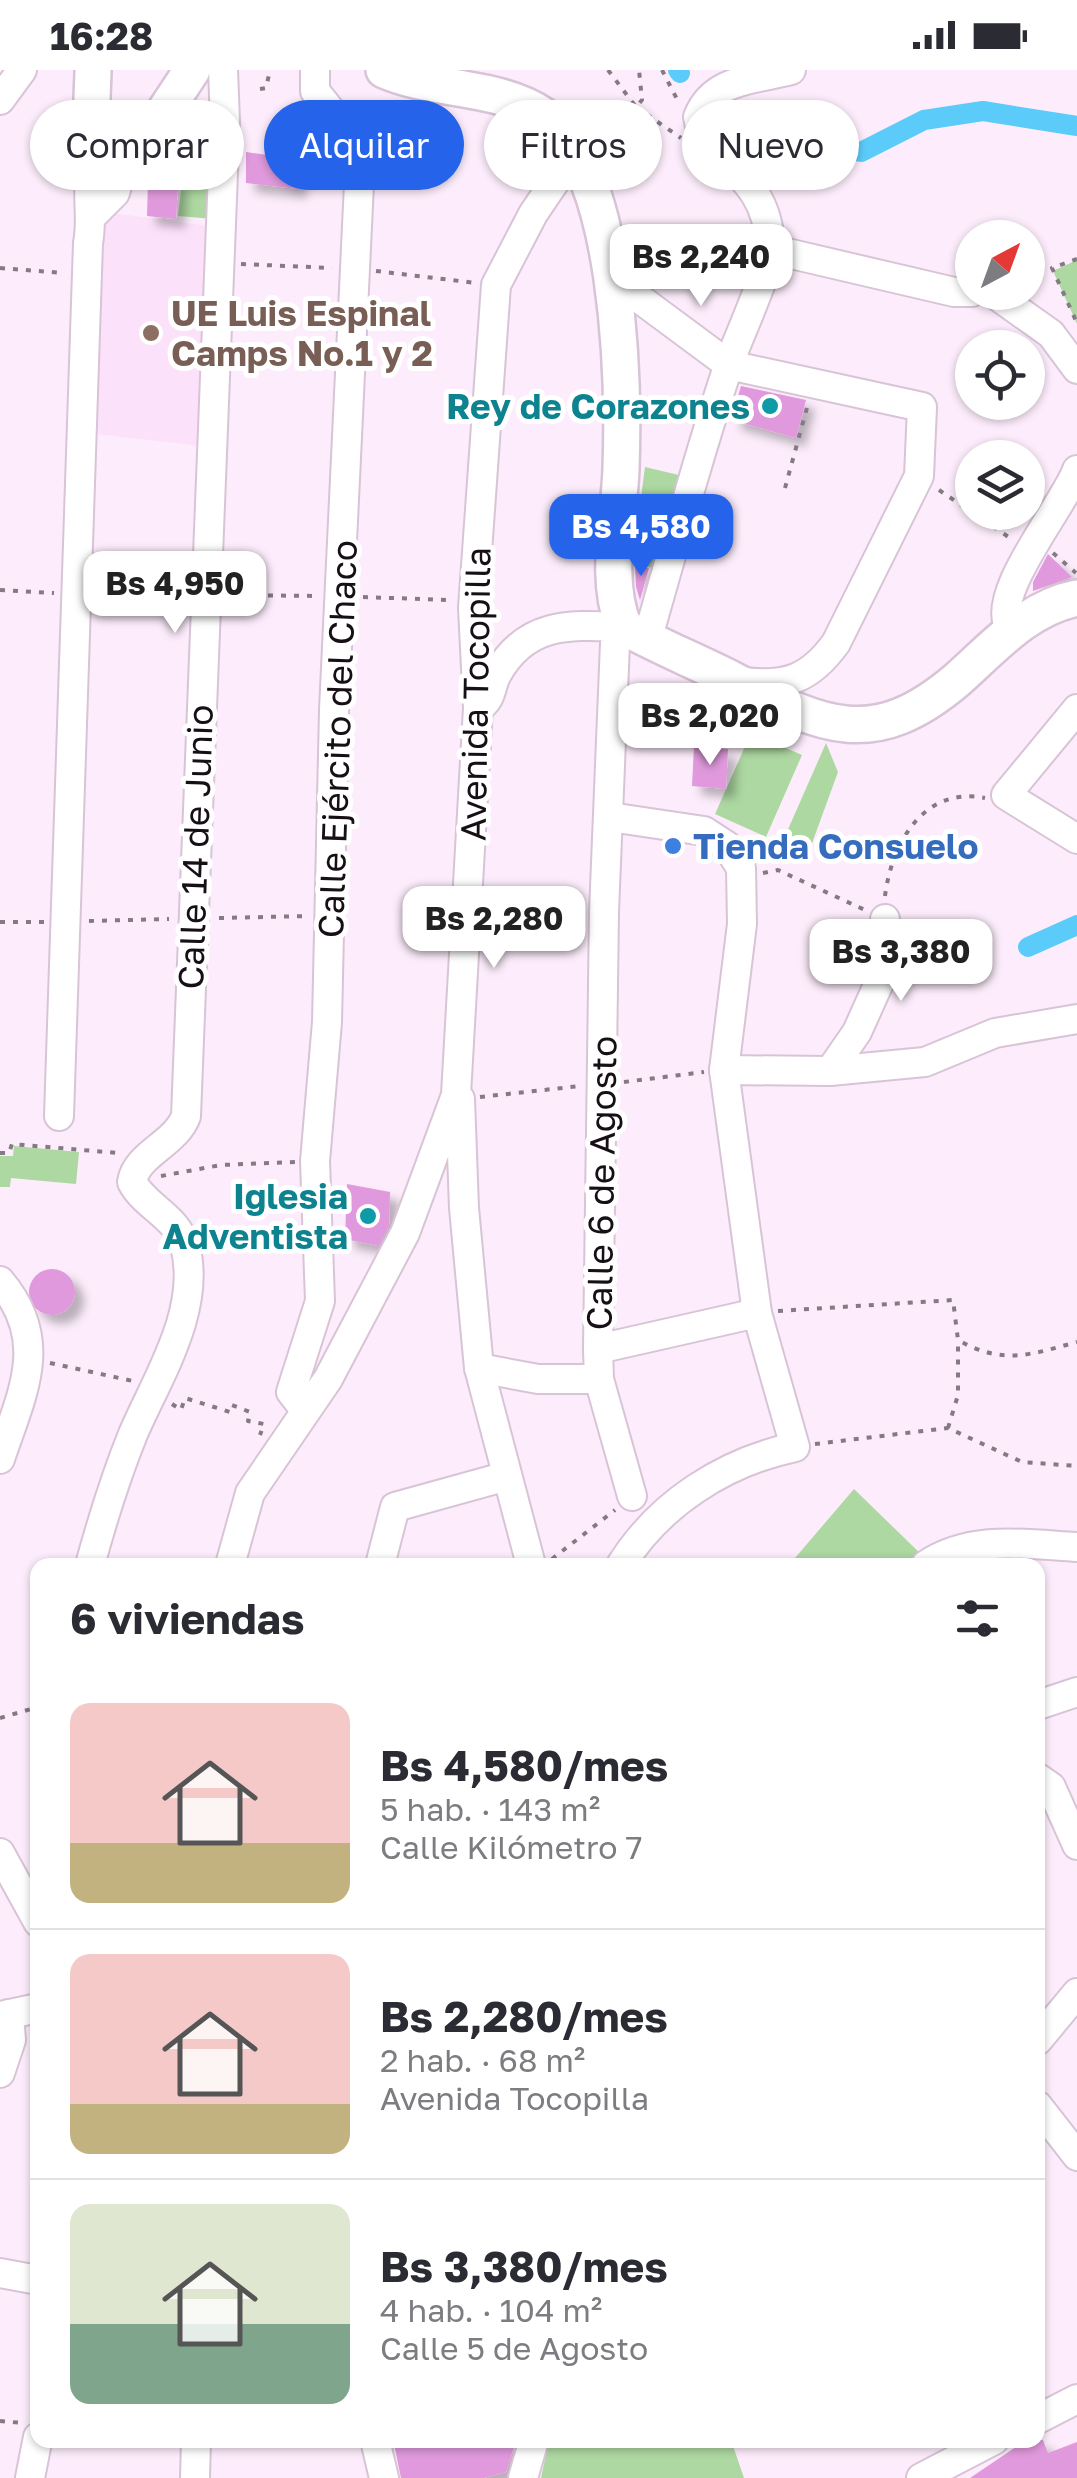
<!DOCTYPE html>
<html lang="es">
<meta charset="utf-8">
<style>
:root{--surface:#fff;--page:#f7f7f7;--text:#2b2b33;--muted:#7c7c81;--line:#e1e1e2;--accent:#2563eb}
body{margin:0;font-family:"Golos Text",sans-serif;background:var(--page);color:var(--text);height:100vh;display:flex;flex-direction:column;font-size:38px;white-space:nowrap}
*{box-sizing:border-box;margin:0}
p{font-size:32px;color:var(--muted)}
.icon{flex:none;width:55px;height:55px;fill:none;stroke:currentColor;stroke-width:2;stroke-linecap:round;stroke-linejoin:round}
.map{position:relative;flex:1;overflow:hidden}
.details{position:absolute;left:30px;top:1488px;width:1015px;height:890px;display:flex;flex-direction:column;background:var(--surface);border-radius:20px;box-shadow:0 2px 8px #0004}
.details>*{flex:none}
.banner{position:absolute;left:30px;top:30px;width:1018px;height:90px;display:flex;gap:20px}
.needle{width:65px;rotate:41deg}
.tools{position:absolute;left:955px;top:150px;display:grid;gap:20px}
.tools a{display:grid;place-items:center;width:90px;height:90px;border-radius:50%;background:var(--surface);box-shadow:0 2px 8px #0004;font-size:50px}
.price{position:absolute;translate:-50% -85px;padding:0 22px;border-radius:20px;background:#fff;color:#222;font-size:32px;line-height:65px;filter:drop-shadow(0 2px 5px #0008)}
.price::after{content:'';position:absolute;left:50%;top:60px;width:30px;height:22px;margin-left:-15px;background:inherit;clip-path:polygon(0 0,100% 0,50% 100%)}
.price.active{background:var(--accent);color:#fff}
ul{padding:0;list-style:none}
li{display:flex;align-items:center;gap:30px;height:250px;padding:0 40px}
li+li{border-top:2px solid var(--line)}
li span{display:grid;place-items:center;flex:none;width:280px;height:200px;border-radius:20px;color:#555}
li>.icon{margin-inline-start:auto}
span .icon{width:120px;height:120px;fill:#fffc;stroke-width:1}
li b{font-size:42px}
h2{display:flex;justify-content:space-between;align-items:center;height:120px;padding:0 40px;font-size:42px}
.pill{padding:0 35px;border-radius:45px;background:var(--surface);box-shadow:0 2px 8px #0004;font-size:35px;line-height:90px}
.pill.active{background:var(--accent);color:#fff}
.status{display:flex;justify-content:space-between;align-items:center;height:70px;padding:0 50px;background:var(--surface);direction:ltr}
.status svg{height:28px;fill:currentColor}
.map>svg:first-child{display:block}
.built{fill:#fce1fa}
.green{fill:#add8a1}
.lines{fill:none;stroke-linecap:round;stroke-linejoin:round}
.canal{stroke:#5bccf9;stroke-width:20}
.building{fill:#df99dc;filter:url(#shadow)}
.minor-casing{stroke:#d8c4d6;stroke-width:32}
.major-casing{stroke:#d8c4d6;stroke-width:40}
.path{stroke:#847a84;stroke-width:4;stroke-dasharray:5 8;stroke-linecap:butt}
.minor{stroke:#fff;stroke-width:28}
.major{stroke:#fff;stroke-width:35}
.education-dot{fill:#8d6e63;stroke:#fff;stroke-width:4}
.culture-dot{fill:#0f9aa8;stroke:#fff;stroke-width:4}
.shop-dot{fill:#3f7fe0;stroke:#fff;stroke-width:4}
.labels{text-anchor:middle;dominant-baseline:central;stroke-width:10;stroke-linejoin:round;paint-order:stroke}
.education-label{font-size:35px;font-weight:bold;fill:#785e54;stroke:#fff;text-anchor:start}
.culture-label{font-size:35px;font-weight:bold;fill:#0d838f;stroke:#fff;text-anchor:end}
.street-label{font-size:35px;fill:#161016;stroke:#fff}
.shop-label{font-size:35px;font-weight:bold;fill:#366cbe;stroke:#fff;text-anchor:start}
</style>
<div class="status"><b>16:28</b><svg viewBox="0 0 49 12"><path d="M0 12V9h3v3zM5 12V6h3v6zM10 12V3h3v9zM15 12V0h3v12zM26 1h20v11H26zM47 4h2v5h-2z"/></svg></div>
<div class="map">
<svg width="1077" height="2408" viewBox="0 0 1077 2408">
<defs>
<filter id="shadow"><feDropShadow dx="9" dy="9" stdDeviation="5" flood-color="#0004"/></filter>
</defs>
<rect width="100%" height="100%" fill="#fdedfc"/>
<path class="built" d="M 112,143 L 209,156 L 201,376 L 96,364 L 100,163 Z"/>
<g class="green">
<path d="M 190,47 L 236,50 L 226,150 L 178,146 Z"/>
<path d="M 1077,190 L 1077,254 L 1053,201 Z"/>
<path d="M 645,397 L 704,411 L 677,501 L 632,495 Z"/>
<path d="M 751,663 L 802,685 L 766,767 L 715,744 Z"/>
<path d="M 826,673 L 838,702 L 811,776 L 775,789 Z"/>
<path d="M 14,1076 L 79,1082 L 76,1114 L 11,1108 L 10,1117 L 0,1117 L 0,1086 L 13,1086 Z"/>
<path d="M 854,1419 L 927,1490 L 925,1495 L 789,1495 Z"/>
<path d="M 549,2370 L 731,2370 L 744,2408 L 541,2408 Z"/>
</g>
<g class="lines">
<g class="canal">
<path d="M 678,0 L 680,3"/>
<path d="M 724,41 L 827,76 L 861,82 L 924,50 L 983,41 L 1077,56"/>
<path d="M 1028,877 L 1077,855"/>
</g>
</g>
<g class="building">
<path d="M 246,82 L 296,89 L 298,119 L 246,113 Z"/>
<path d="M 161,96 L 178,113 L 176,149 L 147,146 L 148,113 Z"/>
<path d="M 741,316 L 806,330 L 796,368 L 731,350 Z"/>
<path d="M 1048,484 L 1072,507 L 1033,521 L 1033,512 Z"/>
<path d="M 635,496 L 649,498 L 640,530 L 636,517 Z"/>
<path d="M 694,676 L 728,679 L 726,719 L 692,716 Z"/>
<path d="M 347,1114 L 390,1122 L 389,1156 L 379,1176 L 345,1169 Z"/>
<circle cx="52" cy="1222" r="23"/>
<path d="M 414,2370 L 512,2370 L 514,2377 L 506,2402 L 483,2408 L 401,2408 L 394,2374 Z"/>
<path d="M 1026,2370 L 1043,2370 L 1048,2383 L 1077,2372 L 1077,2408 L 970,2408 Z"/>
</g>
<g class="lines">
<defs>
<g id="minor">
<path d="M 0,30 L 22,0"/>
<path d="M 94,144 L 115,123 L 124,91"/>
<path d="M 770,179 L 954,222 L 972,222"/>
<path d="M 992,222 L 1051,264 L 1077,299"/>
<path d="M 640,229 L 729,295 L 922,337 L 919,406 L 836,573 C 810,609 786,617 743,612"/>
<path d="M 1011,559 C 986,528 1064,436 1077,400"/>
<path d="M 647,570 C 674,477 699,382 730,291 C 739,265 771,198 770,175 C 767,100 704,92 698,47 C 713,8 755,10 791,0"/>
<path d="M 479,637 C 493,629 490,616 497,604 C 527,550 573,555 624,557 L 615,573 L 604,842 L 598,1279 L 599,1309 L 632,1426"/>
<path d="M 1077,639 L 1006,725 L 1077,769"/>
<path d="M 610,747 L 704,761 L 727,776 L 741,798 L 742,854 L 724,1000 L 757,1243 L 795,1377 C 724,1392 659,1434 621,1495"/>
<path d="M 724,1000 L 830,1001 L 925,992 L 995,963 L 1077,949"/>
<path d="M 830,1001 L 857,962 L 879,913 L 885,849"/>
<path d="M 460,1029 L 464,1138 L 479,1298 L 531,1495"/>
<path d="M 59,1046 L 88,173 C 95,138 79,110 103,84"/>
<path d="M 0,1211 C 51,1271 22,1323 0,1389"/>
<path d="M 598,1279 L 757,1243"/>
<path d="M 479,1298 L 538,1309 L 599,1309"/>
<path d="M 305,1340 L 291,1322 L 320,1231 L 315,1091 L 327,952 L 334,640 L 359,114 L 346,60 L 315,21 L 315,0"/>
<path d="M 90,1495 C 102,1451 116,1406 133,1364 C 157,1308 202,1240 185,1176 C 177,1146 145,1137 132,1112 C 136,1084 176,1074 186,1046 L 225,52 L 223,0"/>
<path d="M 230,1495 L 250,1423 L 328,1309 L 405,1163 L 456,1025 L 478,638 L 473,538 L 496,215 L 533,144 L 562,101 L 579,84"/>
<path d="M 380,1495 L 395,1437 L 507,1406"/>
<path d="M 926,1495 C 971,1465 1025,1474 1077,1477"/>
<path d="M 1038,1635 L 1077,1622"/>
<path d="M 1038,1708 L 1051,1717 L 1077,1775"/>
<path d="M 0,1783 L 38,1852"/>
<path d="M 0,1946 L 38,1938"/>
<path d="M 1038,1970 L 1077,1923"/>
<path d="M 0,2003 L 11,1970 L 9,1944"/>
<path d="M 1038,2036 L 1077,2086"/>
<path d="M 0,2203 L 38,2210"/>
<path d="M 1038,2349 L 1077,2329"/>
<path d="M 375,2370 L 384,2408"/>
<path d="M 30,2408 L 38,2367"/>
<path d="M 195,2408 L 196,2370"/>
<path d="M 523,2408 L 534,2370"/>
<path d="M 921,2408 L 994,2370"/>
</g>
<g id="major">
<path d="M 93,0 C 93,28 83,86 120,92 L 137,83 L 192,0"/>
<path d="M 384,0 C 434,22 497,14 544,46 C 620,100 624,311 621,399 C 619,451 604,509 624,557 C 660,577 698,592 735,611 C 823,657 874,681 958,609 C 994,577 1027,538 1077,528"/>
</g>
</defs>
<use href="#minor" class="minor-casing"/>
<use href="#major" class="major-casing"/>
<g class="path">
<path d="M 608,0 L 636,37 L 642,30 L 639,0"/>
<path d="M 662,0 L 679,33"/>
<path d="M 260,19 L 266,18 L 270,0"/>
<path d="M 636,37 L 681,68"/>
<path d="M 1077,189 L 1052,198 L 1077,253"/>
<path d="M 241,194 L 332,198"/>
<path d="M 0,198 L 64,203"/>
<path d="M 376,201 L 476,213"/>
<path d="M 785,418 L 808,334"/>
<path d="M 939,420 L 1010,468"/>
<path d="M 1053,483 L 1076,503"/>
<path d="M 0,520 L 54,523"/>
<path d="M 99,524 L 184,524"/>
<path d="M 229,525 L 319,526"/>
<path d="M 363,527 L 449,530"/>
<path d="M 763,803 L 778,800 L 865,840"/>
<path d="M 885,826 C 892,772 924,716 985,728"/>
<path d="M 219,848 L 309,846"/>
<path d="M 89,851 L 169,849"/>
<path d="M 0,852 L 44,852"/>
<path d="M 624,1012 L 704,1002"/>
<path d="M 480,1027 L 580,1016"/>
<path d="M 0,1083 L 9,1083 L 12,1074 L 118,1083"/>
<path d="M 161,1106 L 221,1095 L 295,1092"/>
<path d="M 778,1241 L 953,1230 L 958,1270 C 1002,1295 1030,1285 1077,1272"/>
<path d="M 50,1293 L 133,1311"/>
<path d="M 172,1334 L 181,1340 L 185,1328 L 230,1342 L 232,1335 L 250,1342 L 248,1351 L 264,1354 L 260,1365"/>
<path d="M 948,1358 L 958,1325 L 958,1270"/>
<path d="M 815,1374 L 948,1358 L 1022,1392 L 1077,1396"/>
<path d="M 552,1489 L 615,1440"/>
<path d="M 0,1648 L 38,1637"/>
<path d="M 0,2351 L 23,2353"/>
</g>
<use href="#minor" class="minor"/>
<use href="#major" class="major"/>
</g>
<circle class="education-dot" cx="151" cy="263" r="10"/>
<g class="culture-dot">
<circle cx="770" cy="336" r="10"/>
<circle cx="368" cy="1146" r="10"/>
</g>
<circle class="shop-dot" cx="673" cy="776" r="10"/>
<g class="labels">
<g class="education-label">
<text x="171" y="243">UE Luis Espinal<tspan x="171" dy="40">Camps No.1 y 2</tspan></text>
</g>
<g class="culture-label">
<text x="750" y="336">Rey de Corazones</text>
<text x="348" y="1126">Iglesia<tspan x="348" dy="40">Adventista</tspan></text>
</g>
<g class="street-label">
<text transform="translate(475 624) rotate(-89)">Avenida Tocopilla</text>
<text transform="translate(337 669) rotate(-88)">Calle Ejército del Chaco</text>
<text transform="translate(195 777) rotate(-88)">Calle 14 de Junio</text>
<text transform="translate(601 1113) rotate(-89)">Calle 6 de Agosto</text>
</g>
<g class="shop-label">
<text x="693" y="776">Tienda Consuelo</text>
</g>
</g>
</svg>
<div class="tools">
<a><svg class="needle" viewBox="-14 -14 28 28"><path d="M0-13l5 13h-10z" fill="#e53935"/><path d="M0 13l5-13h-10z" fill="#7c7c81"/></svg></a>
<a><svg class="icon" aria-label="locate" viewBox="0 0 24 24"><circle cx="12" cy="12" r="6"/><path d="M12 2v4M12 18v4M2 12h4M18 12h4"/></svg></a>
<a><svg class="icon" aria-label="layers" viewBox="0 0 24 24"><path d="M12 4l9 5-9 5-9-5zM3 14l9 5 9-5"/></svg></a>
</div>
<b class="price" style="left:701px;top:239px">Bs 2,240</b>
<b class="price active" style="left:641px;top:509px">Bs 4,580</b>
<b class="price" style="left:175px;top:566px">Bs 4,950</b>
<b class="price" style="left:710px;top:698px">Bs 2,020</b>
<b class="price" style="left:494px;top:901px">Bs 2,280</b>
<b class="price" style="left:901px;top:934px">Bs 3,380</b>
<div class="banner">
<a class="pill">Comprar</a>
<a class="pill active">Alquilar</a>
<a class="pill">Filtros</a>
<a class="pill">Nuevo</a>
</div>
<section class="details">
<h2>6 viviendas<svg class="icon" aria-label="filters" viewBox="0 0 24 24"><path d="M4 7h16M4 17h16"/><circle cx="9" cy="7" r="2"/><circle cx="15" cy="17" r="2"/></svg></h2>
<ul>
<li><span style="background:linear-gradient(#f6c9c9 70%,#c2b280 0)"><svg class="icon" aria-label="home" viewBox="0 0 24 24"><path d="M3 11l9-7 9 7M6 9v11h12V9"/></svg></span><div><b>Bs 4,580/mes</b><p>5 hab. · 143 m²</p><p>Calle Kilómetro 7</p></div></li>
<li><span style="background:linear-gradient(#f6c9c9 75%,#c2b280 0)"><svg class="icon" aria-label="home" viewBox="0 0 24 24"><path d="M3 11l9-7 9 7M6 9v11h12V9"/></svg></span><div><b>Bs 2,280/mes</b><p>2 hab. · 68 m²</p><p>Avenida Tocopilla</p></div></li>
<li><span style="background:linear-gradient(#dfe7d0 60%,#7fa58c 0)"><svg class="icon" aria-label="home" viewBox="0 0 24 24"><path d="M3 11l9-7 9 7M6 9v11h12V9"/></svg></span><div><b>Bs 3,380/mes</b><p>4 hab. · 104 m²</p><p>Calle 5 de Agosto</p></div></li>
</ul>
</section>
</div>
